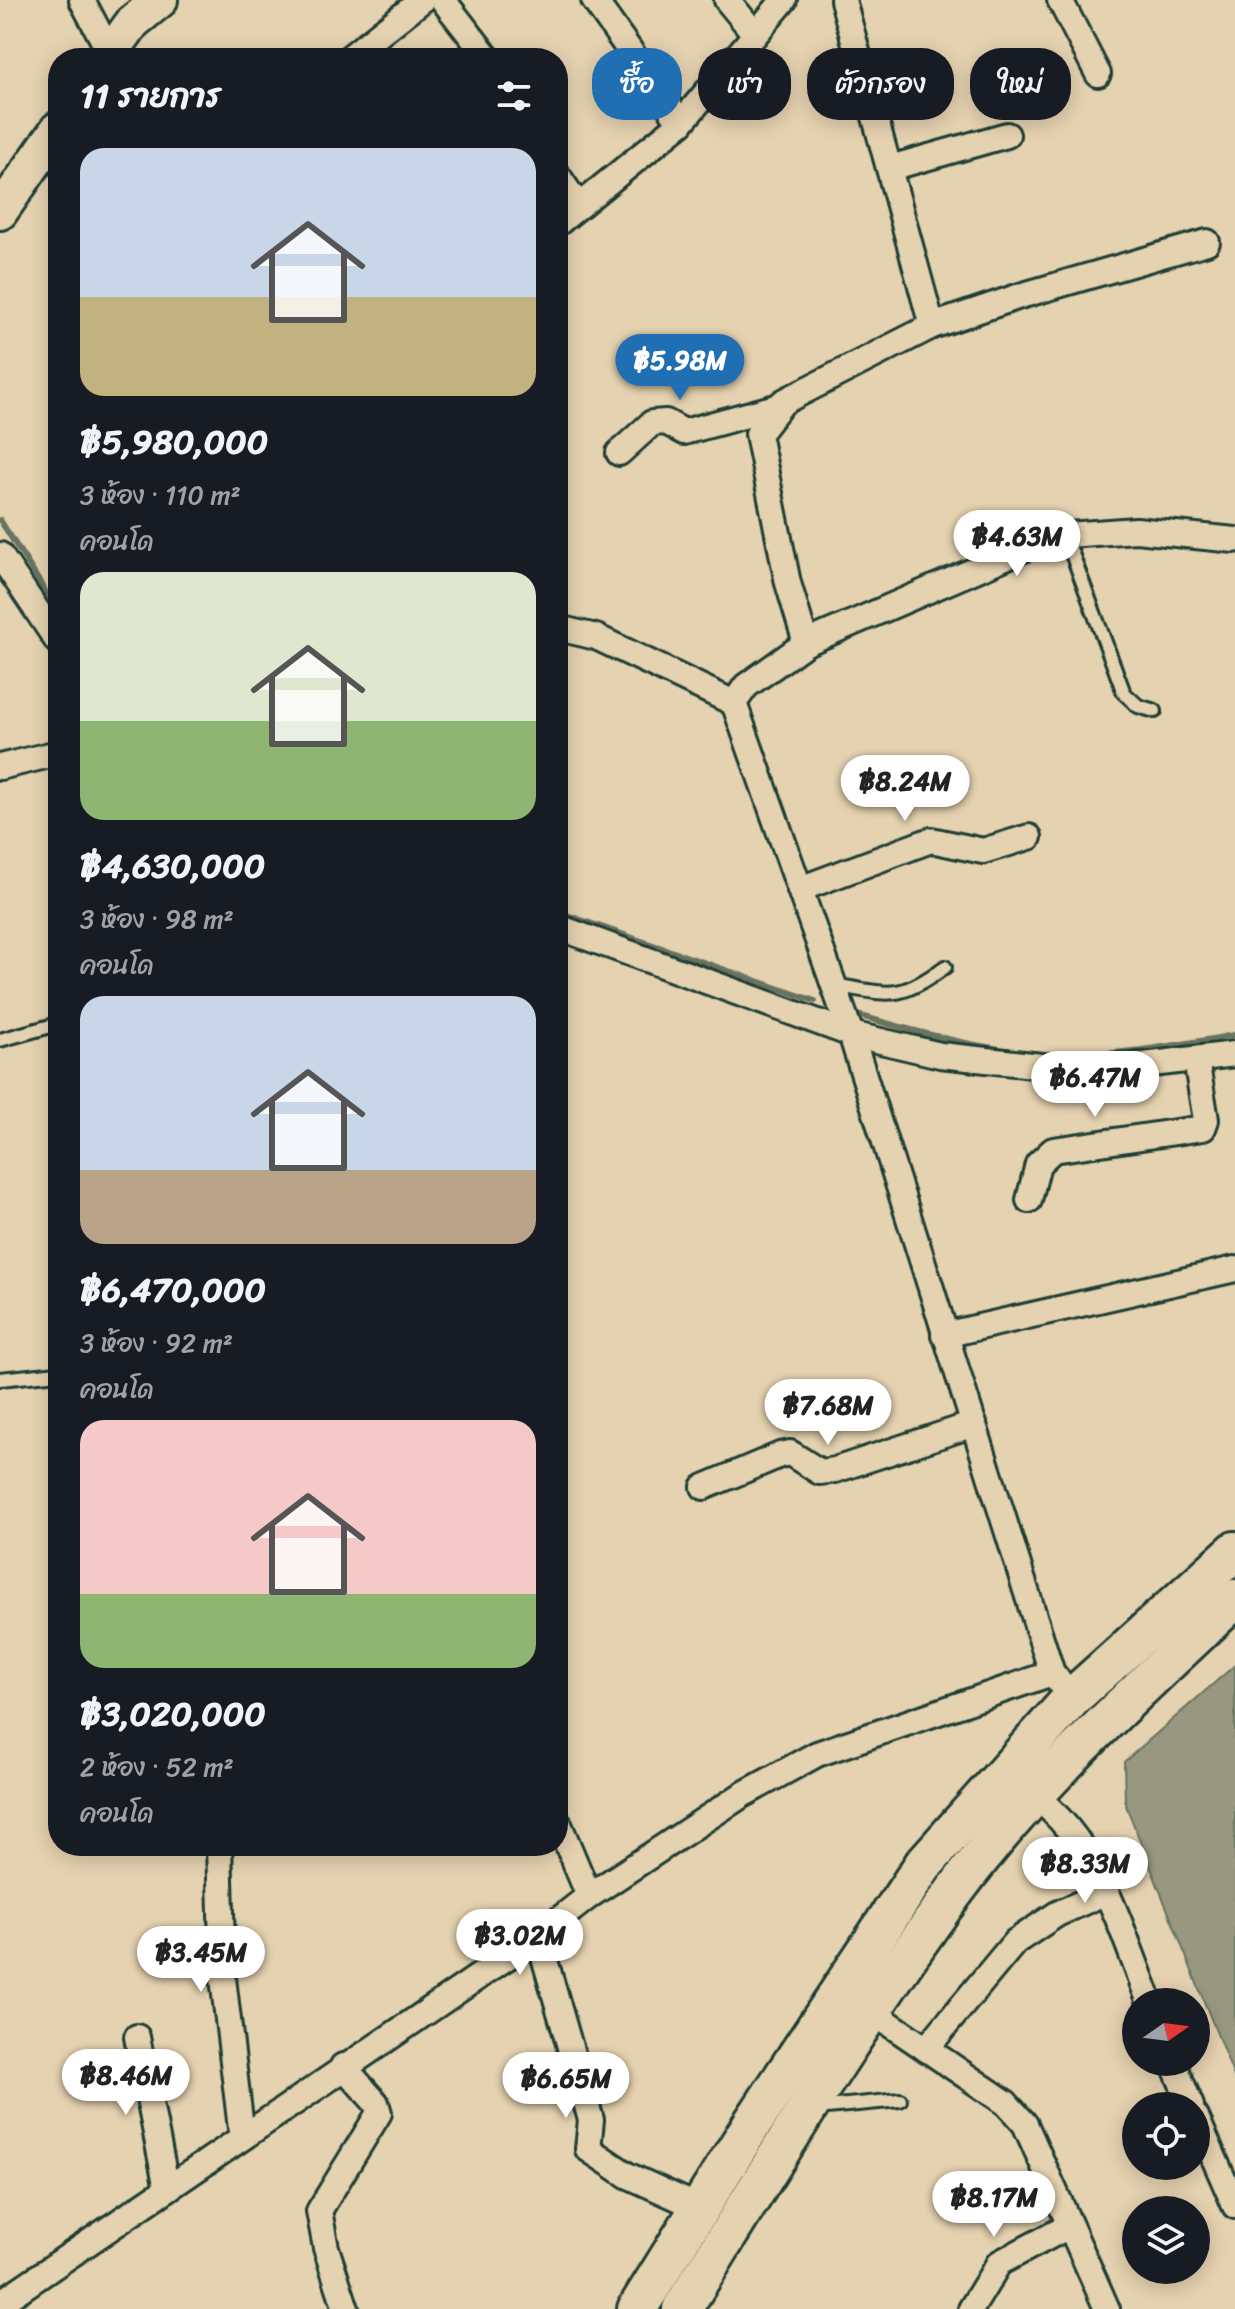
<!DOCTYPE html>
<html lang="th">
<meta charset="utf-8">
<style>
:root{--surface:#171b24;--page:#242831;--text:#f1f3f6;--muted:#9ea1a6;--accent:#1f6fb2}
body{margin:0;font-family:Sriracha,"Playpen Sans Thai",sans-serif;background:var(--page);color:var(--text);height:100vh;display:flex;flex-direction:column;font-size:30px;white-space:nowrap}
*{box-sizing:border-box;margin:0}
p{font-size:26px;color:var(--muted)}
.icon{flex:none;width:44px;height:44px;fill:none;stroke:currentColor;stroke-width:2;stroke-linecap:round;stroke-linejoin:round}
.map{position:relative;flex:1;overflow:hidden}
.details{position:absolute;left:48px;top:48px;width:520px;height:1808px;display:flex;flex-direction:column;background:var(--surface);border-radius:32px;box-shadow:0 4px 20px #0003}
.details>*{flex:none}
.guide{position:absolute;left:592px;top:48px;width:522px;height:72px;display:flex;gap:16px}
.needle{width:52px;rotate:76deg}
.tools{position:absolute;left:1122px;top:1988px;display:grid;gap:16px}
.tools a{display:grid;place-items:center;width:88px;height:88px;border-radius:50%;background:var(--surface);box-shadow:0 4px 20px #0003;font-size:40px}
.price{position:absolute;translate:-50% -68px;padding:0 18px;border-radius:28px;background:#fff;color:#222;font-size:26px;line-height:52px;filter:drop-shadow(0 2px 4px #0008)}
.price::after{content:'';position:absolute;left:50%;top:48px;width:24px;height:18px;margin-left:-12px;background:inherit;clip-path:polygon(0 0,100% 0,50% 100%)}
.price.selected{background:var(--accent);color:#fff}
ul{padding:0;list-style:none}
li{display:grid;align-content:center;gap:16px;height:424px;padding:0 32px}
li span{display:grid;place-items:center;height:248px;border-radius:24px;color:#555}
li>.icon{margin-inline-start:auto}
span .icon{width:144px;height:144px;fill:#fffc;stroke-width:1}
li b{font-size:34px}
h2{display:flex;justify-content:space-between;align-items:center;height:96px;padding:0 32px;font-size:34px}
.chip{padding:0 28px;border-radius:32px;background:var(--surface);box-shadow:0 4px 20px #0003;font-size:28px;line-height:72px}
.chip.selected{background:var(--accent);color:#fff}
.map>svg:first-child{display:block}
.water{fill:#98977f;stroke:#687361;stroke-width:2}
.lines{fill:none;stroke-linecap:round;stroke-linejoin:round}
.stream{stroke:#687361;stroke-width:6}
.lane-casing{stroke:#1f3d34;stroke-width:18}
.street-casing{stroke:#1f3d34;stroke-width:30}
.secondary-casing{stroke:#1f3d34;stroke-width:40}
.primary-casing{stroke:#1f3d34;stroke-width:44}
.lane{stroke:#e5d2b0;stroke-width:12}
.street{stroke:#e5d2b0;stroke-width:24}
.secondary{stroke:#e5d2b0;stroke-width:34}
.primary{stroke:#e5d2b0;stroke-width:38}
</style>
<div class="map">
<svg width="1235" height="2309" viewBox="0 0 1235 2309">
<rect width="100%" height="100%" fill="#e5d2b0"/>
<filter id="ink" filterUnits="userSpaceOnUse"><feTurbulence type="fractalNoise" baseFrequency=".0125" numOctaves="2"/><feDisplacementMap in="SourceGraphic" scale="16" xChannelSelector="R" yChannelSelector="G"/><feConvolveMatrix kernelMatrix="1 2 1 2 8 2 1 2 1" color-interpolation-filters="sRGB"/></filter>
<g filter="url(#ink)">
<path class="water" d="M 1235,1665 L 1235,2079 L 1125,1803 L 1124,1762 Z"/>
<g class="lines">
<g class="stream">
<path d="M 0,520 L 58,611"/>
<path d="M 558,912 L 815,1001"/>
<path d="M 861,1016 C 924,1034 992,1053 1059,1055 C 1118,1056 1177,1045 1235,1035"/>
</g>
<defs>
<g id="lane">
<path d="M 1065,535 L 1124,693 L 1138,706 L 1155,711"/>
<path d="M 833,985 C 890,994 897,1002 945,967"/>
<path d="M 0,1040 L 58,1024"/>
<path d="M 0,1379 L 58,1373"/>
<path d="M 816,2108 L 900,2100"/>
</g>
<g id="street">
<path d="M 82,0 L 102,38 L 114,49"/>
<path d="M 443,0 L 488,58"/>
<path d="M 594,0 L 681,123"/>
<path d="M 727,0 L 755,34"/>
<path d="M 843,0 L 932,326 L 783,402 L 758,434 L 788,583 L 806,643 L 746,686 L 734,703 L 851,1034 L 1052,1673 L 1073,1697"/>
<path d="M 1060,0 L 1098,74"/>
<path d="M 349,58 L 422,0"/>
<path d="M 890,168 L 1007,135"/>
<path d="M 558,176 L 577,204"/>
<path d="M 558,223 L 681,123 L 784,0"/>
<path d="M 932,326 L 1020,296 L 1207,242"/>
<path d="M 619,453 L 652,423 L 666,422 L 684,432 L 776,407"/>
<path d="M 0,555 L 58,642"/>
<path d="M 558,628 L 596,637 L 734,703"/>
<path d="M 806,643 L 1054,536 L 1136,530 L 1235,540"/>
<path d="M 0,767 L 58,753"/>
<path d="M 800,889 L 931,840 L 983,851 L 1029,837"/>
<path d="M 558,927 L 851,1034 L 940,1055 L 1061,1068 L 1144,1065 L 1235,1054"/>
<path d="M 1029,1200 L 1038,1164 L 1053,1150 L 1203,1128 L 1206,1120 L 1196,1059"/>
<path d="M 944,1335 L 1235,1269"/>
<path d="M 704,1487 L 780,1455 L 790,1453 L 820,1472 L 835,1470 L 974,1424"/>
<path d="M 1035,1796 C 1100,1847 1120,1928 1150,2002"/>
<path d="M 558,1822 L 589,1896"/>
<path d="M 219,1846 L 223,1978 L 242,2137"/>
<path d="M 538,1936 L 591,2120 L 588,2149 L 627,2175 L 700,2208"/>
<path d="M 872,2012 L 1006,2103 L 1025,2124 L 1107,2309"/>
<path d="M 137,2037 L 167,2189"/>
<path d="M 926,2049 L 1015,1942 L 1057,1914 L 1106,1892"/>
<path d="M 1173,2062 L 1191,2106"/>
<path d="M 343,2066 L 376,2103 L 379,2113 L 319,2211 L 326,2248 L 346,2309"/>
<path d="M 1196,2117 L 1235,2206"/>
<path d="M 0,2303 L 538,1936 L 589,1896 L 742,1795 L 817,1754 L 1052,1673"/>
<path d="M 971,2309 L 999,2263 L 1069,2226"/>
</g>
<g id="secondary">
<path d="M 107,58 L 133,22 L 160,0"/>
<path d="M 0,212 L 58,129"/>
</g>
<g id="primary">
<path d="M 637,2309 L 752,2124 L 924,1864 L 1073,1697 L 1235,1551"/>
<path d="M 682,2309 C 770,2168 856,2026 954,1892 C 1035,1783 1137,1691 1235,1599"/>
</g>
</defs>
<use href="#lane" class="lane-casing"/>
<use href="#street" class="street-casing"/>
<use href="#secondary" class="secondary-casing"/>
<use href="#primary" class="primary-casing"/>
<use href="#lane" class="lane"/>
<use href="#street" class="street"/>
<use href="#secondary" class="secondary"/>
<use href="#primary" class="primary"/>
</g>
</g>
</svg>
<div class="tools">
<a><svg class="needle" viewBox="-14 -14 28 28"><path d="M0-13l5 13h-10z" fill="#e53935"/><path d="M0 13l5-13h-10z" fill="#9ea1a6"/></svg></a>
<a><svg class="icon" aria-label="locate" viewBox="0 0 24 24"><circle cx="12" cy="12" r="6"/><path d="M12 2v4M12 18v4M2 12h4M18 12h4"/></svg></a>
<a><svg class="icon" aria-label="layers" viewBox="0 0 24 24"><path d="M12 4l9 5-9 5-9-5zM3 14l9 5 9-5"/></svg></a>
</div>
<b class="price selected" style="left:680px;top:402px">฿5.98M</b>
<b class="price" style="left:1017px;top:578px">฿4.63M</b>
<b class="price" style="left:905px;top:823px">฿8.24M</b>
<b class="price" style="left:1095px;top:1119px">฿6.47M</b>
<b class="price" style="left:828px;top:1447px">฿7.68M</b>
<b class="price" style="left:1085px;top:1905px">฿8.33M</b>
<b class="price" style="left:520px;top:1977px">฿3.02M</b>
<b class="price" style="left:201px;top:1994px">฿3.45M</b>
<b class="price" style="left:126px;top:2117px">฿8.46M</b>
<b class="price" style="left:566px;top:2120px">฿6.65M</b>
<b class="price" style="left:994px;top:2239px">฿8.17M</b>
<div class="guide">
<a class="chip selected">ซื้อ</a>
<a class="chip">เช่า</a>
<a class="chip">ตัวกรอง</a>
<a class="chip">ใหม่</a>
</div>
<section class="details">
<h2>11 รายการ<svg class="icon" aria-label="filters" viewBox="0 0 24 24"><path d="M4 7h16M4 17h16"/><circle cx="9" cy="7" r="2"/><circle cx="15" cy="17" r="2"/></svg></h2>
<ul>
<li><span style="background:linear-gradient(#c9d6e8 60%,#c2b280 0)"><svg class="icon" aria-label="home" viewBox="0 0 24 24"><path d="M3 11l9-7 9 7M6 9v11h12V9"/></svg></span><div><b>฿5,980,000</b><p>3 ห้อง · 110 m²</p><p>คอนโด</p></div></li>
<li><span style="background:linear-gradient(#dfe7d0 60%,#8fb573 0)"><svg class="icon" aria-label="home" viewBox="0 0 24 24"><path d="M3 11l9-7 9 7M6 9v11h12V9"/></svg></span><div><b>฿4,630,000</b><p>3 ห้อง · 98 m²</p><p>คอนโด</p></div></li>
<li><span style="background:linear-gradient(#c9d6e8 70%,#b9a48a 0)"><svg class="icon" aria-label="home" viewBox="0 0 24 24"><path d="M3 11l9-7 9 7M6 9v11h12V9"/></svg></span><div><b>฿6,470,000</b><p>3 ห้อง · 92 m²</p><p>คอนโด</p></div></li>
<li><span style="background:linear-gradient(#f6c9c9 70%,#8fb573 0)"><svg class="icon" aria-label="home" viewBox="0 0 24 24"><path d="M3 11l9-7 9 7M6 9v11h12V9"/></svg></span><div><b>฿3,020,000</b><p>2 ห้อง · 52 m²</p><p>คอนโด</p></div></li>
</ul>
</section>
</div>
